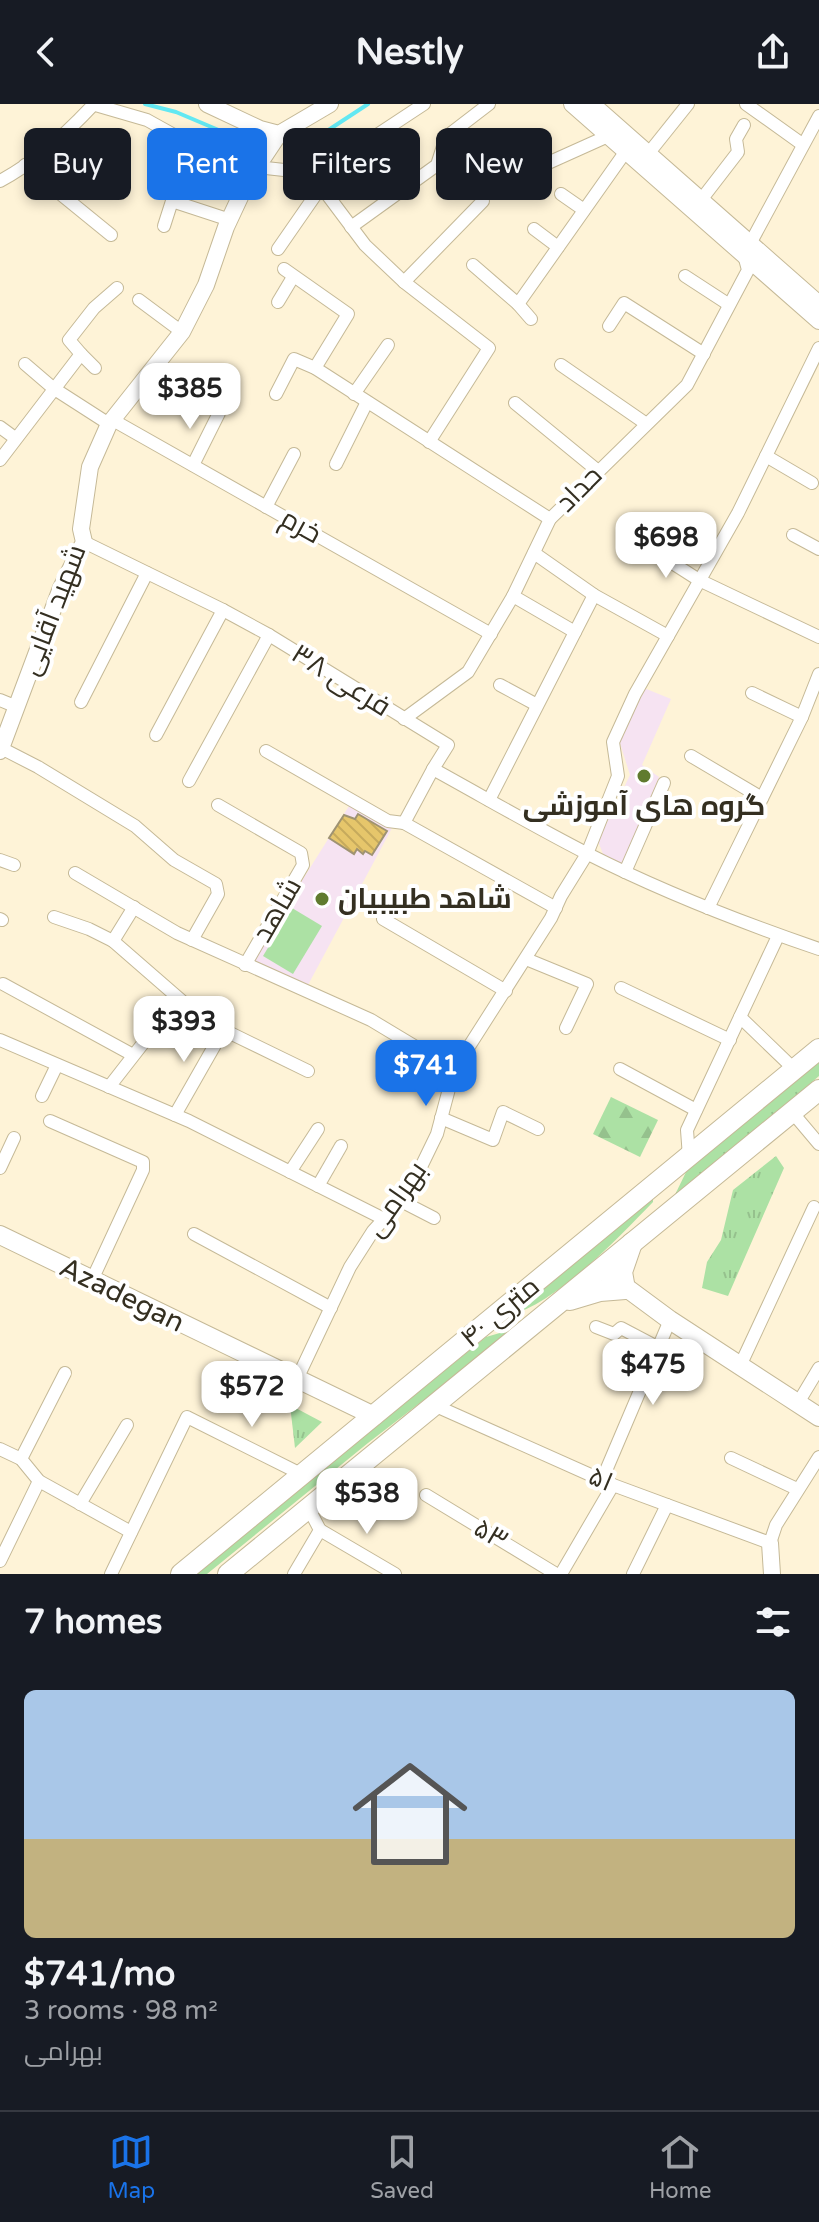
<!DOCTYPE html>
<meta charset="utf-8">
<style>
:root{--surface:#171b24;--page:#20242c;--text:#f1f3f6;--muted:#9ea1a6;--line:#363941;--accent:#1a73e8}
body{margin:0;font-family:"Varela Round",Cairo,sans-serif;background:var(--page);color:var(--text);height:100vh;display:flex;flex-direction:column;font-size:30px;white-space:nowrap}
*{box-sizing:border-box;margin:0}
p{font-size:26px;color:var(--muted)}
.icon{flex:none;width:44px;height:44px;fill:none;stroke:currentColor;stroke-width:2;stroke-linecap:round;stroke-linejoin:round}
.map{position:relative;height:1470px;overflow:hidden}
.sheet{display:flex;flex-direction:column;background:var(--surface);flex:1}
.sheet>*{flex:none}
.hud{position:absolute;left:24px;top:24px;width:772px;height:72px;display:flex;gap:16px}
.price{position:absolute;translate:-50% -68px;padding:0 18px;border-radius:16px;background:#fff;color:#222;font-size:26px;line-height:52px;filter:drop-shadow(0 2px 4px #0008)}
.price::after{content:'';position:absolute;left:50%;top:48px;width:24px;height:18px;margin-left:-12px;background:inherit;clip-path:polygon(0 0,100% 0,50% 100%)}
.price.on{background:var(--accent);color:#fff}
ul{padding:0;list-style:none}
li{display:grid;align-content:center;gap:16px;height:424px;padding:0 24px}
li+li{border-top:2px solid var(--line)}
li span{display:grid;place-items:center;height:248px;border-radius:12px;color:#555}
li>.icon{margin-inline-start:auto}
span .icon{width:144px;height:144px;fill:#fffc;stroke-width:1}
li b{font-size:34px}
h2{display:flex;justify-content:space-between;align-items:center;height:96px;padding:0 24px;font-size:34px}
.tag{padding:0 28px;border-radius:12px;background:var(--surface);box-shadow:0 4px 12px #0003;font-size:28px;line-height:72px}
.tag.on{background:var(--accent);color:#fff}
header{display:flex;justify-content:space-between;align-items:center;height:104px;padding:0 24px;background:var(--surface);font-size:36px;font-weight:700}
.menu{display:flex;justify-content:space-around;align-items:center;height:112px;border-top:2px solid var(--line);background:var(--surface);font-size:22px;color:var(--muted)}
.menu a{display:grid;justify-items:center;gap:4px}
.menu .on{color:var(--accent)}
.map>svg:first-child{display:block}
.education{fill:#f6e3f2}
.grass{fill:url(#grass-tufts)}
.forest{fill:url(#forest-firs)}
.green{fill:#ace1a4}
.lines{fill:none;stroke-linecap:round;stroke-linejoin:round}
.stream{stroke:#63e8f2;stroke-width:4}
.building{fill:url(#building-back-hatch);stroke:#9f9372;stroke-width:2}
.minor-casing{stroke:#c5b997;stroke-width:14}
.tertiary-casing{stroke:#c5b997;stroke-width:18}
.secondary-casing{stroke:#c5b997;stroke-width:20}
.primary-casing{stroke:#c5b997;stroke-width:22}
.minor{stroke:#fff;stroke-width:12}
.tertiary{stroke:#fff;stroke-width:16}
.secondary{stroke:#fff;stroke-width:18}
.primary{stroke:#fff;stroke-width:20}
.poi-dot{fill:#607b2f;stroke:#fff;stroke-width:3}
.labels{text-anchor:middle;dominant-baseline:central;stroke-width:8;stroke-linejoin:round;paint-order:stroke}
.street-label{font-size:28px;fill:#342f21;stroke:#fff}
.poi-label{font-size:28px;font-weight:bold;fill:#342f21;stroke:#fff}
</style>
<header><svg class="icon" aria-label="back" viewBox="0 0 24 24"><path d="M15 5l-7 7 7 7"/></svg>Nestly<svg class="icon" aria-label="share" viewBox="0 0 24 24"><path d="M12 15V3M7 8l5-5 5 5M5 13v7h14v-7"/></svg></header>
<div class="map">
<svg width="819" height="1470" viewBox="0 0 819 1470">
<defs>
<pattern id="grass-tufts" width="24" height="20" patternUnits="userSpaceOnUse" patternTransform="scale(2)"><rect width="24" height="20" fill="#ace1a4"/><path d="M3 7l-1-3M5 7V3M7 7l1-3M15 17l-1-3M17 17v-4M19 17l1-3" fill="none" stroke="#95c18d"/></pattern>
<pattern id="forest-firs" width="22" height="20" patternUnits="userSpaceOnUse" patternTransform="scale(2)"><rect width="22" height="20" fill="#ace1a4"/><path d="M5 1l3.5 6h-7zM16 11l3.5 6h-7z" fill="#95c18d"/></pattern>
<pattern id="building-back-hatch" width="6" height="6" patternUnits="userSpaceOnUse" patternTransform="scale(2)"><rect width="6" height="6" fill="#e6c66b"/><path d="M-1 5l2 2M0 0l6 6M5-1l2 2" fill="none" stroke="#c6aa5c"/></pattern>
</defs>
<rect width="100%" height="100%" fill="#fef3d7"/>
<g class="education">
<path d="M 644,584 L 671,595 L 642,661 L 659,673 L 623,761 L 603,750 L 598,737 L 630,671 L 619,636 Z"/>
<path d="M 349,702 L 392,724 L 308,881 L 252,856 Z"/>
</g>
<g class="grass">
<path d="M 819,952 L 819,972 L 671,1099 L 687,1066 Z"/>
<path d="M 776,1052 L 784,1064 L 728,1192 L 702,1184 L 707,1158 L 721,1136 L 733,1086 Z"/>
<path d="M 653,1090 L 653,1098 C 617,1135 552,1205 500,1214 Z"/>
<path d="M 517,1224 L 368,1339 L 207,1470 L 193,1470 L 486,1233 Z"/>
<path d="M 290,1301 L 322,1318 L 295,1344 Z"/>
</g>
<path class="forest" d="M 611,993 L 658,1016 L 640,1053 L 593,1030 Z"/>
<path class="green" d="M 292,804 L 322,822 L 293,870 L 263,852 Z"/>
<g class="lines">
<g class="stream">
<path d="M 145,0 L 176,8 L 235,33"/>
<path d="M 301,44 L 368,0"/>
</g>
</g>
<path class="building" d="M 358,710 L 387,727 L 372,751 L 365,747 L 363,750 L 357,745 L 354,750 L 329,734 L 344,711 L 355,715 Z"/>
<g class="lines">
<defs>
<g id="minor">
<path d="M 92,0 L 147,16 L 183,36 L 257,63 L 311,69 L 339,56 L 424,0"/>
<path d="M 746,0 L 802,40"/>
<path d="M 648,50 L 688,0"/>
<path d="M 25,61 L 111,131"/>
<path d="M 311,69 L 365,141 L 404,178 L 489,244 L 429,338"/>
<path d="M 519,72 L 608,32"/>
<path d="M 0,77 C 36,58 66,30 94,0"/>
<path d="M 561,90 L 584,106"/>
<path d="M 701,96 L 738,48 L 736,35 L 744,21"/>
<path d="M 164,122 L 172,97 L 230,116"/>
<path d="M 351,123 L 437,61 L 446,33 L 489,0"/>
<path d="M 534,125 L 558,143"/>
<path d="M 751,138 L 819,12"/>
<path d="M 278,145 L 321,83"/>
<path d="M 473,161 L 518,200 L 531,215"/>
<path d="M 284,165 L 348,210 L 315,264"/>
<path d="M 685,172 L 728,200"/>
<path d="M 404,178 L 483,97"/>
<path d="M 139,196 L 182,228"/>
<path d="M 278,198 L 293,173"/>
<path d="M 518,200 L 626,47"/>
<path d="M 609,222 L 624,199 L 704,250"/>
<path d="M 81,250 L 95,264"/>
<path d="M 25,260 L 53,284 L 109,320"/>
<path d="M 561,261 L 645,319"/>
<path d="M 276,290 L 294,255 L 315,264 L 550,415"/>
<path d="M 354,290 L 388,241"/>
<path d="M 515,299 L 598,367"/>
<path d="M 111,315 L 491,530"/>
<path d="M 0,323 L 15,334"/>
<path d="M 766,352 L 812,379"/>
<path d="M 0,356 L 81,250 L 69,236 L 94,204 L 117,184"/>
<path d="M 336,360 L 367,298"/>
<path d="M 193,361 L 219,309"/>
<path d="M 266,403 L 294,350"/>
<path d="M 793,431 L 819,445"/>
<path d="M 84,438 L 223,506 L 269,531 L 448,641 L 433,665 C 484,693 535,723 588,750 C 663,788 740,818 819,845"/>
<path d="M 652,446 L 699,476 L 819,533"/>
<path d="M 534,449 L 594,491 L 668,532"/>
<path d="M 513,492 L 575,528"/>
<path d="M 500,581 L 537,601"/>
<path d="M 752,589 L 802,613"/>
<path d="M 0,596 L 17,603"/>
<path d="M 81,598 L 147,469"/>
<path d="M 404,615 L 468,568 L 513,492 L 550,415 L 687,281 L 748,166 L 744,151"/>
<path d="M 156,631 L 223,506"/>
<path d="M 1,644 L 38,663 L 135,722 L 174,756 L 216,780 L 218,790 L 192,836"/>
<path d="M 266,647 L 388,717 L 404,719 L 556,804"/>
<path d="M 691,652 L 762,694"/>
<path d="M 189,677 L 269,531"/>
<path d="M 489,696 L 594,491"/>
<path d="M 218,701 L 301,749 L 303,761 L 245,861"/>
<path d="M 404,719 L 433,665"/>
<path d="M 0,756 L 14,761"/>
<path d="M 625,768 L 664,679"/>
<path d="M 75,769 L 177,829 L 371,916 L 454,966"/>
<path d="M 708,804 L 802,613 L 819,570"/>
<path d="M 54,813 L 89,825 L 113,837 L 190,904 L 230,929 L 308,967"/>
<path d="M 0,815 L 2,816"/>
<path d="M 383,815 L 506,887"/>
<path d="M 113,837 L 134,803"/>
<path d="M 526,855 L 587,880 L 566,924"/>
<path d="M 3,880 L 133,951"/>
<path d="M 621,884 L 730,936"/>
<path d="M 740,913 L 794,965"/>
<path d="M 0,936 L 189,1017 L 384,1115"/>
<path d="M 620,965 L 696,1006"/>
<path d="M 109,983 L 155,924"/>
<path d="M 42,992 L 57,961"/>
<path d="M 792,1008 L 819,1040"/>
<path d="M 175,1011 L 224,925"/>
<path d="M 441,1014 L 493,1036 L 503,1008 L 538,1025"/>
<path d="M 50,1017 L 143,1058 L 143,1066 L 92,1176"/>
<path d="M 689,1053 L 687,1026 L 778,832"/>
<path d="M 0,1064 L 14,1034"/>
<path d="M 290,1068 L 318,1025"/>
<path d="M 318,1082 L 341,1042"/>
<path d="M 399,1096 L 434,1114"/>
<path d="M 194,1130 L 331,1204"/>
<path d="M 596,1223 L 614,1230 L 621,1224 L 659,1244"/>
<path d="M 740,1262 L 814,1103"/>
<path d="M 297,1275 L 350,1163 L 373,1127 L 395,1103 L 420,1065 L 437,1030 L 454,966 L 551,814 L 561,792 L 587,750 L 618,672 L 613,638 L 635,590 L 738,409 L 819,244"/>
<path d="M 798,1299 L 819,1264"/>
<path d="M 436,1302 L 613,1381 L 770,1439 L 776,1421 L 819,1353"/>
<path d="M 0,1345 L 21,1355 L 39,1377 L 131,1428"/>
<path d="M 731,1354 L 797,1385"/>
<path d="M 21,1355 L 65,1269"/>
<path d="M 602,1376 L 670,1216"/>
<path d="M 426,1391 L 556,1470"/>
<path d="M 80,1400 L 127,1321"/>
<path d="M 320,1426 L 395,1470"/>
<path d="M 0,1457 L 39,1377"/>
<path d="M 111,1470 L 187,1313 L 301,1370"/>
<path d="M 294,1470 L 320,1426 L 309,1405"/>
<path d="M 561,1470 L 613,1381"/>
<path d="M 633,1470 L 667,1401"/>
</g>
<g id="tertiary">
<path d="M 207,0 L 260,25 L 279,30 L 330,0"/>
<path d="M 572,0 L 819,217"/>
<path d="M 592,0 L 819,200"/>
<path d="M 0,647 L 61,484 L 84,438 L 81,425 L 90,363 L 109,320 L 182,228 L 206,181 L 226,123 L 247,78 L 279,30"/>
<path d="M 770,1439 L 772,1470"/>
</g>
<g id="secondary">
<path d="M 0,1131 L 374,1312"/>
<path d="M 601,1165 L 670,1216 L 819,1313"/>
</g>
<g id="primary">
<path d="M 570,1196 L 600,1187 L 625,1185 L 622,1168 L 632,1139"/>
<path d="M 181,1470 L 819,945"/>
<path d="M 228,1470 L 819,986"/>
</g>
</defs>
<use href="#minor" class="minor-casing"/>
<use href="#tertiary" class="tertiary-casing"/>
<use href="#secondary" class="secondary-casing"/>
<use href="#primary" class="primary-casing"/>
<use href="#minor" class="minor"/>
<use href="#tertiary" class="tertiary"/>
<use href="#secondary" class="secondary"/>
<use href="#primary" class="primary"/>
</g>
<g class="poi-dot">
<circle cx="644" cy="672" r="8"/>
<circle cx="322" cy="795" r="8"/>
</g>
<g class="labels">
<g class="street-label">
<text transform="translate(579 385) rotate(-45)">حداد</text>
<text transform="translate(301 422) rotate(29)">خرم</text>
<text transform="translate(53 506) rotate(-69)">شهید آقایی</text>
<text transform="translate(341 576) rotate(32)">فرعی ۳۸</text>
<text transform="translate(277 806) rotate(-60)">شاهد</text>
<text transform="translate(396 1095) rotate(-55)">بهرامی</text>
<text transform="translate(122 1191) rotate(26)">Azadegan</text>
<text transform="translate(500 1208) rotate(-40)">۴۰ متری</text>
<text transform="translate(601 1375) rotate(23)">۵۱</text>
<text transform="translate(491 1430) rotate(31)">۵۳</text>
</g>
<g class="poi-label">
<text x="644" y="702">گروه های آموزشی</text>
<text x="338" y="795" text-anchor="start">شاهد طبیبیان</text>
</g>
</g>
</svg>
<b class="price" style="left:190px;top:327px">$385</b>
<b class="price" style="left:666px;top:476px">$698</b>
<b class="price" style="left:184px;top:960px">$393</b>
<b class="price on" style="left:426px;top:1004px">$741</b>
<b class="price" style="left:653px;top:1303px">$475</b>
<b class="price" style="left:252px;top:1325px">$572</b>
<b class="price" style="left:367px;top:1432px">$538</b>
<div class="hud">
<a class="tag">Buy</a>
<a class="tag on">Rent</a>
<a class="tag">Filters</a>
<a class="tag">New</a>
</div>
</div>
<section class="sheet">
<h2>7 homes<svg class="icon" aria-label="filters" viewBox="0 0 24 24"><path d="M4 7h16M4 17h16"/><circle cx="9" cy="7" r="2"/><circle cx="15" cy="17" r="2"/></svg></h2>
<ul>
<li><span style="background:linear-gradient(#a9c7e8 60%,#c2b280 0)"><svg class="icon" aria-label="home" viewBox="0 0 24 24"><path d="M3 11l9-7 9 7M6 9v11h12V9"/></svg></span><div><b>$741/mo</b><p>3 rooms · 98 m²</p><p>بهرامی</p></div></li>
</ul>
</section>
<nav class="menu">
<a class="on"><svg class="icon" aria-label="map" viewBox="0 0 24 24"><path d="M3 6l6-2 6 2 6-2v14l-6 2-6-2-6 2zM9 4v14M15 6v14"/></svg>Map</a>
<a><svg class="icon" aria-label="saved" viewBox="0 0 24 24"><path d="M7 4h10v16l-5-4-5 4z"/></svg>Saved</a>
<a><svg class="icon" aria-label="home" viewBox="0 0 24 24"><path d="M3 11l9-7 9 7M6 9v11h12V9"/></svg>Home</a>
</nav>
